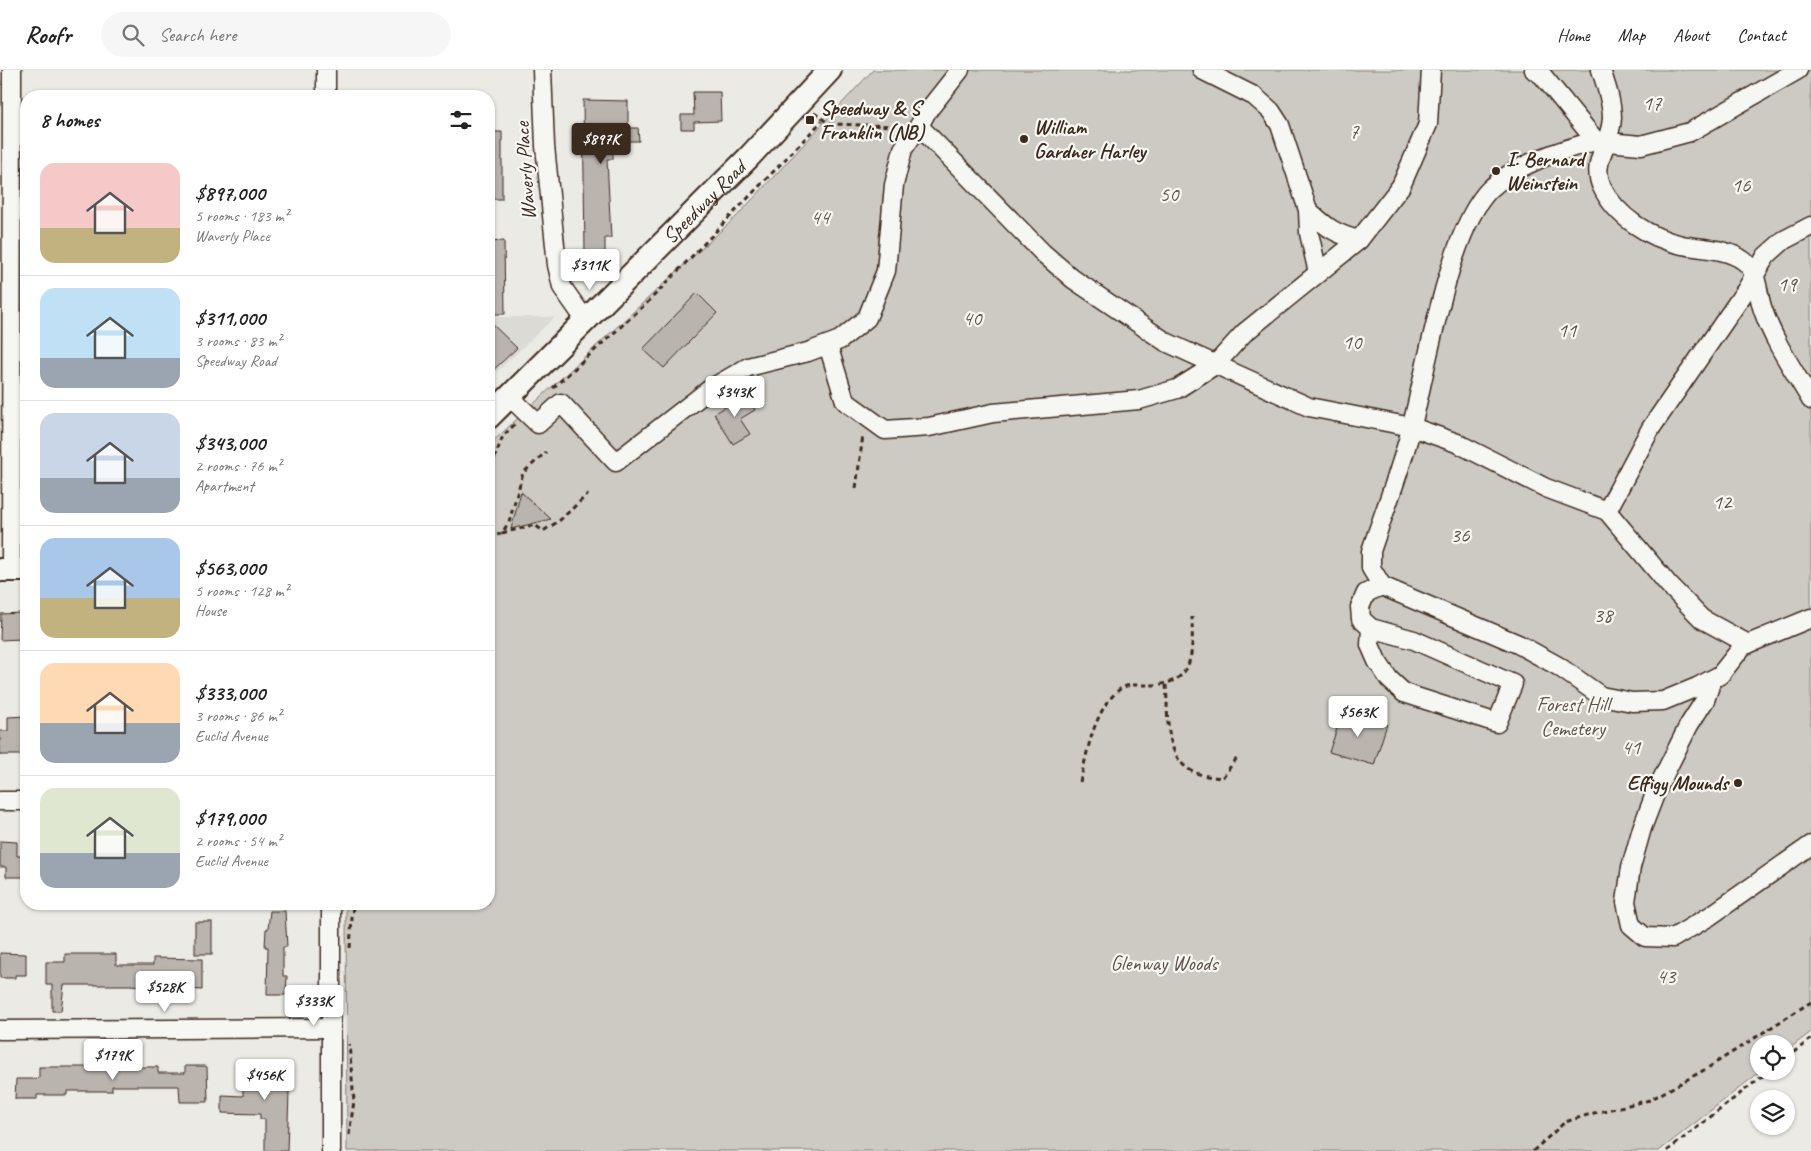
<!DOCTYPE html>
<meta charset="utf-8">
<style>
:root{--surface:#fff;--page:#f6f6f6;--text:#222;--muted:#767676;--line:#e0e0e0;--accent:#3b2a1e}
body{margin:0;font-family:Caveat,sans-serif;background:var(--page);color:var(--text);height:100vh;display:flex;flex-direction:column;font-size:19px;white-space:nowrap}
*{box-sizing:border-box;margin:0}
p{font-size:16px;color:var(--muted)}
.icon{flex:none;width:28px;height:28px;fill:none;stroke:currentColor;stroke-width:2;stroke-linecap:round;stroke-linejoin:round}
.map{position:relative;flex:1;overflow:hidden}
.sheet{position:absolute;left:20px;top:20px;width:475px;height:820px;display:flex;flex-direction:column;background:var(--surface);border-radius:20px;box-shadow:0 1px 4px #0004}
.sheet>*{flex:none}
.buttons{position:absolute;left:1750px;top:965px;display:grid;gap:10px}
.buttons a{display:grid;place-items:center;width:45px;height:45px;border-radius:50%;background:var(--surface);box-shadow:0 1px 4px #0004;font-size:25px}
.price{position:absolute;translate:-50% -42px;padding:0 11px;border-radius:5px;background:#fff;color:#222;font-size:16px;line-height:32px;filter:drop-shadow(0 1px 2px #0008)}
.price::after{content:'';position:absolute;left:50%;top:30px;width:15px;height:11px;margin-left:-8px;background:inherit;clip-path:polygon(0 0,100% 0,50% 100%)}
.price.on{background:var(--accent);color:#fff}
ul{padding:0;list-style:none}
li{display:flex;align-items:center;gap:15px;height:125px;padding:0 20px}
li+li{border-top:1px solid var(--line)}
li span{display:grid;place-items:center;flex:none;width:140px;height:100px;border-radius:15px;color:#555}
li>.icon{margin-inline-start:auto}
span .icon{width:60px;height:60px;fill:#fffc;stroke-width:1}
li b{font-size:21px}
h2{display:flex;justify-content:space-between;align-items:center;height:60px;padding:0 20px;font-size:21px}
header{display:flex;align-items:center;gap:30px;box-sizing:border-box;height:70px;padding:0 25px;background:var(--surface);border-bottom:1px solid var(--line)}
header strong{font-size:24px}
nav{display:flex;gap:28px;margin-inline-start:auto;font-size:18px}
.search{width:350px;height:45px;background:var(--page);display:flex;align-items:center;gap:12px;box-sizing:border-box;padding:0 18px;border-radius:28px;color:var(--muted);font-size:19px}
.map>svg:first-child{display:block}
.built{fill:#dcdad4}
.green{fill:#cdcac4;stroke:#847a71}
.building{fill:#bab4ae;stroke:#3b2a1e}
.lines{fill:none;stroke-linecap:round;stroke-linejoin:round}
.minor-casing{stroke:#3b2a1e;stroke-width:21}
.major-casing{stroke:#3b2a1e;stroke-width:26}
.path{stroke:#3b2a1e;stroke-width:3;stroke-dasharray:5 4;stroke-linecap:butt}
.minor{stroke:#f6f6f2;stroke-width:18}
.major{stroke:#f6f6f2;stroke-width:22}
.poi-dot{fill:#3b2a1e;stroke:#f6f6f2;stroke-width:2}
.labels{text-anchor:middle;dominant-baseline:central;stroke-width:4.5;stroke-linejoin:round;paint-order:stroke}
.park-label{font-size:21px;fill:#605248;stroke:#f6f6f2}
.poi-label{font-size:21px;font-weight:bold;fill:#3b2a1e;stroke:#f6f6f2;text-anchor:start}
.street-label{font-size:21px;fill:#3b2a1e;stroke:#f6f6f2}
</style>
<header>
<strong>Roofr</strong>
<div class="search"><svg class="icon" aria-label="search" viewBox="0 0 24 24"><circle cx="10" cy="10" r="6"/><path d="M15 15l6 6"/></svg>Search here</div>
<nav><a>Home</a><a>Map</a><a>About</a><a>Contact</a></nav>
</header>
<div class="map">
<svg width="1811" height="1081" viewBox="0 0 1811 1081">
<rect width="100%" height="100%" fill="#ebeae5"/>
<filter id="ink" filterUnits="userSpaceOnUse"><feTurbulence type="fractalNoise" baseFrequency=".02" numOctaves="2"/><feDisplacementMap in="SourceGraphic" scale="10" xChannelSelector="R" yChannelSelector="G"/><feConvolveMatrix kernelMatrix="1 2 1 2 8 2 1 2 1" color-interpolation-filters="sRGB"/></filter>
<g filter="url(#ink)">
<path class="built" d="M 489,247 L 555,247 L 489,309 Z"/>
<path class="green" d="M 873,0 L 1811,0 L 1811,962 L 1786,981 L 1786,974 L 1759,974 L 1761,1001 L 1659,1081 L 347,1081 L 346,834 L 489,834 L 489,375 L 737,146 Z"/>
<g class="building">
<path d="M 693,22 L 720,22 L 721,51 L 694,52 L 694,59 L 681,59 L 681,45 L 694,45 Z"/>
<path d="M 583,30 L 628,31 L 628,58 L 638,58 L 639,71 L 613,71 L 613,89 L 607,89 L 611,168 L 605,168 L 605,183 L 585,184 Z"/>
<rect x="489" y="62" width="13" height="67"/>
<path d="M 504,171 L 505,244 L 489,244 L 489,172 Z"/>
<path d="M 697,223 L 717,243 L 664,298 L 643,279 Z"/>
<path d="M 489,251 L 517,278 L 489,304 Z"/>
<path d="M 746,324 L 755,340 L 740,349 L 750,364 L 733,374 L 714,344 Z"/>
<path d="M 521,422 L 551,449 L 511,459 Z"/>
<path d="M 21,543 L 22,569 L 0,570 L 1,544 Z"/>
<path d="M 1343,641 L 1387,654 L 1374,695 L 1329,682 Z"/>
<path d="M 26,646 L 26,685 L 0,685 L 0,661 L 8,661 L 8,647 Z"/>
<path d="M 0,771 L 17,772 L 17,786 L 24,786 L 24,807 L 6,807 L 6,797 L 0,797 Z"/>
<path d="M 270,841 L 285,841 L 287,877 L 283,877 L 283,906 L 287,906 L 286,925 L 267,925 L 268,877 L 265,877 L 266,859 L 268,859 Z"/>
<rect x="195" y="852" width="17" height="32"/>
<path d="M 0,883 L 26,884 L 26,905 L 15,905 L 15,908 L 0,908 Z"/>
<path d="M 65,884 L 116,884 L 116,895 L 153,895 L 153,888 L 202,889 L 202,920 L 130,915 L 64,915 L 61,941 L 52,941 L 52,915 L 46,915 L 46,892 L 65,892 Z"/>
<path d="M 243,994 L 290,994 L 287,1081 L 265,1081 L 265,1049 L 260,1049 L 260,1044 L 222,1043 L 222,1025 L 243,1026 Z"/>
<path d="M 185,996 L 205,996 L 207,997 L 208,1032 L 180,1032 L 179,1016 L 112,1016 L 112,1021 L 67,1021 L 67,1025 L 37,1025 L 37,1029 L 15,1029 L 16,1009 L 37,1009 L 39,1007 L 39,997 L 158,997 L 158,1003 L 185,1003 Z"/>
</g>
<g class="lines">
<defs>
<g id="minor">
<path d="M 326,0 L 326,26"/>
<path d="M 542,0 L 545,76 L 557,195 L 562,217 L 586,251"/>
<path d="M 1202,0 L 1254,26 L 1271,41 L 1280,55 L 1308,140 L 1309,163 L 1318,203"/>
<path d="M 1534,0 L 1542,5 L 1596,71 L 1641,75 L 1690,62 L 1798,0"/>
<path d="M 1601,0 C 1606,15 1612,32 1612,48 C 1611,74 1590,92 1602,117 C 1616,147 1650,168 1682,175 C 1702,179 1727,178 1744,191 C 1759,203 1757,224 1763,240 C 1774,272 1794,301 1811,330"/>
<path d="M 919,56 L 1043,183 L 1073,209 L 1166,272 L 1309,337 L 1412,357 L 1457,373 L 1546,418 L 1607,441 L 1668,514 L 1702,549 L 1748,574"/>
<path d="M 1596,71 C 1562,79 1515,95 1490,119 C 1449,159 1427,297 1412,355 C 1402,397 1385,439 1371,481 L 1371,498 L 1382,516 L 1518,574 L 1558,596 L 1601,626 L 1632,632 L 1663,631 L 1697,617 L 1720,605 L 1743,576 L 1811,548"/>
<path d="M 1308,140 C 1326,157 1335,164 1359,170"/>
<path d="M 828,275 L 845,331 L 885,360 L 929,357 L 993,343 L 1139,330 L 1177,319 L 1215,295 L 1244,263 L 1359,170 L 1401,116 L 1428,54 L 1431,0"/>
<path d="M 510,327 L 538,354 L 561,333 L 616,392 L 710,319 L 748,297 L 808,282 L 840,270 L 867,248 L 886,201 L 894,115 L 903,79 L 919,56 L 926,43 L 960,0"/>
<path d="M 1607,441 L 1651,358 L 1746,220 L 1766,186 L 1784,170 L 1811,156"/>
<path d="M 11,500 L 12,0"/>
<path d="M 1371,558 L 1370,575 L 1377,591 L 1389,609 L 1404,623 L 1497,653 L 1513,614 L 1414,570 L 1371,558 L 1361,549 L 1360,537 L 1366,523 L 1382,516"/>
<path d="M 1712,610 L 1705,630 L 1689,655 L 1657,719 L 1642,758 L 1631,797 L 1626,832 L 1631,855 L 1645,867 L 1673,868 L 1710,846 L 1811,775"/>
<path d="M 0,731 L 26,731"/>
<path d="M 331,834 L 331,1081"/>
<path d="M 0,960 L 330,958"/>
</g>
<g id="major">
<path id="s1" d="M 489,347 L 748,88 L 830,0"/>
<path d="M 0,500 L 26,500"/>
</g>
</defs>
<use href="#minor" class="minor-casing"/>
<use href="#major" class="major-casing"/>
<g class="path">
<path d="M 814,43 L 830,54 L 899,56"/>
<path d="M 553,318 L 648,232 L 822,51"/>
<path d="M 489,396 L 493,392 L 503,366 L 516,353"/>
<path d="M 856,418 L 863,365"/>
<path d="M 502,463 L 535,455 L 543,461 L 559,451 L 588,424"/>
<path d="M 489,469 L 502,463 L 509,452 L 523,403 L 546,382"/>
<path d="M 1166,615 C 1169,647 1162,696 1203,705 C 1209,707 1216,707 1222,708 L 1237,688"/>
<path d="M 1080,712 C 1088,680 1093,641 1120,619 C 1127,614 1137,615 1146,615 C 1194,616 1193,587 1192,547"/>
<path d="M 350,878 L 353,834"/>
<path d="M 1786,988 L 1811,969"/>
<path d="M 349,1065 L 354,1031 L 349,974"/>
<path d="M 1533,1081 L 1565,1052 L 1594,1043 L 1650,1030 L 1706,999 L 1811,932"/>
<path d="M 1667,1081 L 1769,1001"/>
</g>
<use href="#minor" class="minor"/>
<use href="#major" class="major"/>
</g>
</g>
<g class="poi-dot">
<rect x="805" y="45" width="10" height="10" rx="2.5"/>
<circle cx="1024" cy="69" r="5"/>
<circle cx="1496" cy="101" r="5"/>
<circle cx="1738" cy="713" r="5"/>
</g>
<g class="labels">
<g class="park-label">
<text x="1652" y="33">17</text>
<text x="1354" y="61">7</text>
<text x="1741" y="115">16</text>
<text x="1169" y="124">50</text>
<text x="820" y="147">44</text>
<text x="1787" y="214">19</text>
<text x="972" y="248">40</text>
<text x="1567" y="260">11</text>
<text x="1352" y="272">10</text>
<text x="1722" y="432">12</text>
<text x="1460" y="465">36</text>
<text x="1603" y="545">38</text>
<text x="1573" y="634">Forest Hill<tspan x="1573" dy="24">Cemetery</tspan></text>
<text x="1631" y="677">41</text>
<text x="1164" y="893">Glenway Woods</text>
<text x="1666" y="906">43</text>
</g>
<g class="poi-label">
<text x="820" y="38">Speedway &amp; S<tspan x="820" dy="24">Franklin (NB)</tspan></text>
<text x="1034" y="57">William<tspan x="1034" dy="24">Gardner Harley</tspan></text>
<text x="1506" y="89">I. Bernard<tspan x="1506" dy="24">Weinstein</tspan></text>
<text x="1728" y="713" text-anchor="end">Effigy Mounds</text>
</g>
<g class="street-label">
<text transform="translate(525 101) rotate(-94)">Waverly Place</text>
<text stroke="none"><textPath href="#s1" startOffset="304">Speedway Road</textPath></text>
</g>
</g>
</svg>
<div class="buttons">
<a><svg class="icon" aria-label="locate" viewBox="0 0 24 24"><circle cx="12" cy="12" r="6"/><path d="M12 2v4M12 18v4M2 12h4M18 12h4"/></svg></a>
<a><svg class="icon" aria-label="layers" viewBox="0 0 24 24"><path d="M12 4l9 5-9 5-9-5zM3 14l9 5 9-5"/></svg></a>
</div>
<b class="price on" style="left:601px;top:95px">$897K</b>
<b class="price" style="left:590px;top:221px">$311K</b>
<b class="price" style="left:735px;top:348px">$343K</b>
<b class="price" style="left:1358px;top:668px">$563K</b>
<b class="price" style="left:165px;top:943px">$528K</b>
<b class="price" style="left:314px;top:957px">$333K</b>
<b class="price" style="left:113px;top:1011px">$179K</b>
<b class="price" style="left:265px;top:1031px">$456K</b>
<section class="sheet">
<h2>8 homes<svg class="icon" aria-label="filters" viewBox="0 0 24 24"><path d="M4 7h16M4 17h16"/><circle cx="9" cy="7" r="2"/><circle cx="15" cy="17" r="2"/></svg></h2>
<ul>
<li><span style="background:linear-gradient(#f6c9c9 65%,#c2b280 0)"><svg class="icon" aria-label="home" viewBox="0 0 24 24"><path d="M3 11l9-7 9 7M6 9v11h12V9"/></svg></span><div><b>$897,000</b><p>5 rooms · 183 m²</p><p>Waverly Place</p></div></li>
<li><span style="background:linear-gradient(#bfe0f5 70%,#9aa5b1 0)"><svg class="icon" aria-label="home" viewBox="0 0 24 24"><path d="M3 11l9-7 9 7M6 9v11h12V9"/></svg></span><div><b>$311,000</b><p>3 rooms · 83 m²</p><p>Speedway Road</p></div></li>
<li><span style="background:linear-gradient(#c9d6e8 65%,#9aa5b1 0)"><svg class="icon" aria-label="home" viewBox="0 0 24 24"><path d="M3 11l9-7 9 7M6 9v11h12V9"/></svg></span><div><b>$343,000</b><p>2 rooms · 76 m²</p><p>Apartment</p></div></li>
<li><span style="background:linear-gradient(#a9c7e8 60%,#c2b280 0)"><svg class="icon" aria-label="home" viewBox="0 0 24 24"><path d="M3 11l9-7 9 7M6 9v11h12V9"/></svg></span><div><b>$563,000</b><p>5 rooms · 128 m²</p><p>House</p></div></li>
<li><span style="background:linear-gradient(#ffd9b3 60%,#9aa5b1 0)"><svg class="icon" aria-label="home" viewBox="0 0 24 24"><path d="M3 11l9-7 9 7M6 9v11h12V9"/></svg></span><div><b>$333,000</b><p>3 rooms · 86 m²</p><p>Euclid Avenue</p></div></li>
<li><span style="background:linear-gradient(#dfe7d0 65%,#9aa5b1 0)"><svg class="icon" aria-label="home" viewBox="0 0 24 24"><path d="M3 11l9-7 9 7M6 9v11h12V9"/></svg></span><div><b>$179,000</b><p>2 rooms · 54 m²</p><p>Euclid Avenue</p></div></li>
</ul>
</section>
</div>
